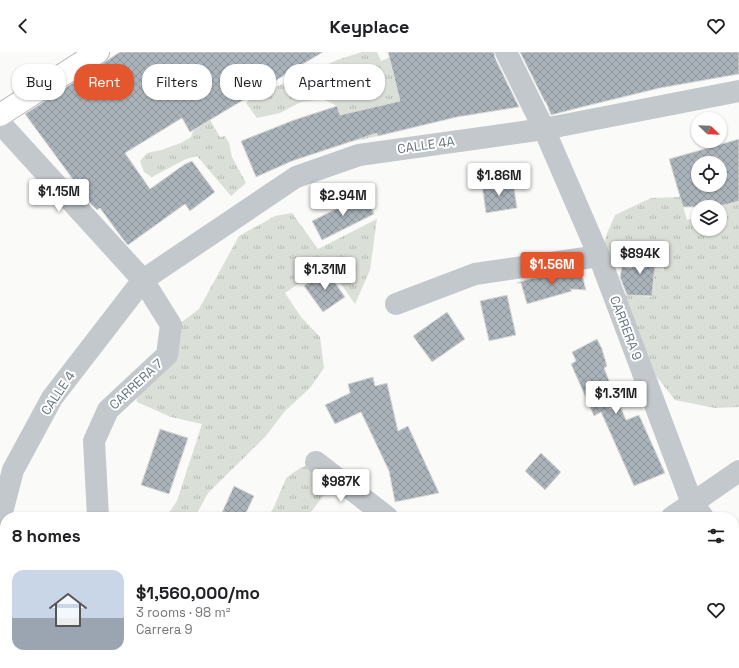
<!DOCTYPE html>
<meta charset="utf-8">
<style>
:root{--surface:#fff;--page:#f6f6f6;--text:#202124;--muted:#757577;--accent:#e4572e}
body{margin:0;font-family:"Space Grotesk",sans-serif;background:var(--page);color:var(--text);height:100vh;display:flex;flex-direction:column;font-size:15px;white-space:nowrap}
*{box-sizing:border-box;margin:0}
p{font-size:13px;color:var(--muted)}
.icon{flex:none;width:22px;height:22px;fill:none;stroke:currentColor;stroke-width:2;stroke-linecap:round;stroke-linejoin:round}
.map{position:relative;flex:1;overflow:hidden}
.drawer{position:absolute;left:0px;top:460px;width:739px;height:156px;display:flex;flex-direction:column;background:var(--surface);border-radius:16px 16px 0 0;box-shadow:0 1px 3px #0004}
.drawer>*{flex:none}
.top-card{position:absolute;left:12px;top:12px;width:400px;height:36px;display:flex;gap:8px}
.needle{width:26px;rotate:113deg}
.controls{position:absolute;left:691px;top:60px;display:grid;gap:8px}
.controls a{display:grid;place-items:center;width:36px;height:36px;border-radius:50%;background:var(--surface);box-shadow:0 1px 3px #0004;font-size:20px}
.price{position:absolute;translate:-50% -34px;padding:0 9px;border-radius:4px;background:#fff;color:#222;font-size:13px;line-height:26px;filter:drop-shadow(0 1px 2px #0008)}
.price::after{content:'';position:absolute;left:50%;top:24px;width:12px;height:9px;margin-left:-6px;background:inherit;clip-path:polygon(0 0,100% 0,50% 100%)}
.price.on{background:var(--accent);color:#fff}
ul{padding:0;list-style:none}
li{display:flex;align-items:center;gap:12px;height:100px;padding:0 12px}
li span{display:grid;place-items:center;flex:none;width:112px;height:80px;border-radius:12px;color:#555}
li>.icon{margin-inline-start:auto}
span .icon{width:48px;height:48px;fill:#fffc;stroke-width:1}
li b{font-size:17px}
h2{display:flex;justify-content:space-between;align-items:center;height:48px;padding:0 12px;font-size:17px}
.pill{padding:0 14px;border-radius:16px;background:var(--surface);box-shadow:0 1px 3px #0004;font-size:14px;line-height:36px}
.pill.on{background:var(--accent);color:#fff}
header{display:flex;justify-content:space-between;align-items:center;height:52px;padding:0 12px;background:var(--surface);font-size:18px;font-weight:600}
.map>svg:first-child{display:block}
.grass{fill:url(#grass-tufts)}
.building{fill:url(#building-cross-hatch);stroke:#dcdcda;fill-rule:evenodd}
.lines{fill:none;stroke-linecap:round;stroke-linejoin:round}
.major-casing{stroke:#b5babe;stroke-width:24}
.minor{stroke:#c3c8cc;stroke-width:22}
.major{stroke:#fff;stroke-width:22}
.labels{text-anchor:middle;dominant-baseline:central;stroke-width:4;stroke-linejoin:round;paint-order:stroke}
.street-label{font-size:13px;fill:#657683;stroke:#fff}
</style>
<header><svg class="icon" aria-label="back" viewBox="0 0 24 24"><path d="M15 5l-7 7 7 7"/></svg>Keyplace<svg class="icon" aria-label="heart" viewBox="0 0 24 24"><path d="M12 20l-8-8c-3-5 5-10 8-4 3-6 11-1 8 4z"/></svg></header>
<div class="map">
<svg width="739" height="616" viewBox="0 0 739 616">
<defs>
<pattern id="grass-tufts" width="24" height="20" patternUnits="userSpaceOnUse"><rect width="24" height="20" fill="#dadfd7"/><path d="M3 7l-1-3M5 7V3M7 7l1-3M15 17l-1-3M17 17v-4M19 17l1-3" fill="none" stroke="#b4b9b4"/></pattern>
<pattern id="building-cross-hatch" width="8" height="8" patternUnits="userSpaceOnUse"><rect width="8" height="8" fill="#aab3b9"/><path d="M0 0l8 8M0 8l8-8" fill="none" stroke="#8e969c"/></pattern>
</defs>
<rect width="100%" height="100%" fill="#fafaf8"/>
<g class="grass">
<path d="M 362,0 L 377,0 L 381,9 L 389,6 L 400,49 L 371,56 L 378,84 L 349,90 L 337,54 L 323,47 L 301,50 L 280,61 L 257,66 L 246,51 L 253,44 L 300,25 L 337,8 Z"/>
<path d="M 207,63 L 220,85 L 225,84 L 229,91 L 232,105 L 246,131 L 231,144 L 197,104 L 186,107 L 152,125 L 144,120 L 140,109 L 147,101 L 161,98 L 181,91 L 191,85 L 194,77 Z"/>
<path d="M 680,145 L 687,168 L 698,165 L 698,177 L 720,177 L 720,155 L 717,155 L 739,149 L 739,355 L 715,356 L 675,348 L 653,320 L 619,242 L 652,245 L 654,218 L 664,219 L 665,203 L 633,200 L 617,205 L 602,205 L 606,184 L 615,163 L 651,146 Z"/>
<path d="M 292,161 L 318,197 L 377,167 L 370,218 L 355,252 L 327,212 L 285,241 L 301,265 L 320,285 L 324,316 L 310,336 L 285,359 L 265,385 L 208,441 L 195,465 L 166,465 L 177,449 L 202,372 L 171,365 L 137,350 L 135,328 L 175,275 L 199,257 L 239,184 L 275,164 Z"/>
<path d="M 311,412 L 322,421 L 328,438 L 307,465 L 268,465 L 274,455 L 286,426 L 300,416 Z"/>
<path d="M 734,571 L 739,576 L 739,616 L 653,616 L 653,611 L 734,611 Z"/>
<path d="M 122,611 L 168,611 L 174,616 L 123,616 Z"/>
</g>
<g class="building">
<path d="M 120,0 L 323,0 L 190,80 L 182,66 L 125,101 L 150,137 L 185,112 L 192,109 L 215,140 L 190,159 L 185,152 L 128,193 L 122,186 L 100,156 L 97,158 L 91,152 L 25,62 Z"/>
<path d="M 388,0 L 494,0 L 495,6 L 519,55 L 457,65 L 378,84 L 377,81 L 292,109 L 256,125 L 241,89 L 294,68 L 337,54 L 340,63 L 400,49 Z"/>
<path d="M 520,0 L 739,0 L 739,22 L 660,36 L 586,54 L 551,63 L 546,50 L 545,50 Z"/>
<path d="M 739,87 L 739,149 L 717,155 L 683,155 L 669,107 ZM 698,111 L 720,111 L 720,133 L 698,133 Z"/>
<path d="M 513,129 L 517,156 L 486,161 L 482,133 Z"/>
<path d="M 365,142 L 374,162 L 322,188 L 312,169 L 346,152 L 345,151 Z"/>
<path d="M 633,200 L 656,202 L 652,244 L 627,243 L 620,225 L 622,215 L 632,216 Z"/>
<path d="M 326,218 L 345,245 L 323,260 L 304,234 Z"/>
<path d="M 581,219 L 586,238 L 570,237 L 572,239 L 527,252 L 521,231 L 517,231 L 530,227 Z"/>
<path d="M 507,243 L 516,283 L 489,289 L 480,249 Z"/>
<path d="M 447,260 L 465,287 L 432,310 L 413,284 Z"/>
<path d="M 597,287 L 602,297 L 607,314 L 604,316 L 614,341 L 618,353 L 609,357 L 621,356 L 626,368 L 639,363 L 665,421 L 634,434 L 601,360 L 594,364 L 571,312 L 576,309 L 572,300 Z"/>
<path d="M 373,325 L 375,334 L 387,331 L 398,379 L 408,374 L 439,441 L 395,450 L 389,419 L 361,360 L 335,372 L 325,353 L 350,341 L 348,332 Z"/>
<path d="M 160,377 L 188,386 L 169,442 L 141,433 Z"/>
<path d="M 541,401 L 561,420 L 545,438 L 525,419 Z"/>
<path d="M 234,434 L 254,444 L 244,465 L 220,465 Z"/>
</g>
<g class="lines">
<defs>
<path id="major" d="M 0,63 L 98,0"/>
</defs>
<use href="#major" class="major-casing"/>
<g class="minor">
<path d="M 506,0 L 544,77 L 599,204 L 692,451 L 703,465"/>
<path d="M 0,71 L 143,228 L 171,273 L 167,303 L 108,358 L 94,389 L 98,465"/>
<path d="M 396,252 L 475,222 L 599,204"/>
<path d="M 316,410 L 387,465"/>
<path d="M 672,465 L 739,419"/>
<path d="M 0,468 L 13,418 L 52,346 L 143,228 L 296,125 L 359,103 L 544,77 L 739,39"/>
<path d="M 734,503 L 739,509"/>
<path d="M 116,611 L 117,616"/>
<path d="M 524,611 L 527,616"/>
<path d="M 467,616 L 472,611"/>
</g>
<use href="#major" class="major"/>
</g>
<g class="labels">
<g class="street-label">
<text transform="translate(426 93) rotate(-8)">CALLE 4A</text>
<text transform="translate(626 276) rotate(69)">CARRERA 9</text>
<text transform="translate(136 332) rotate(-43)">CARRERA 7</text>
<text transform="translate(58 341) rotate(-56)">CALLE 4</text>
</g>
</g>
</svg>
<div class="controls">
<a><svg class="needle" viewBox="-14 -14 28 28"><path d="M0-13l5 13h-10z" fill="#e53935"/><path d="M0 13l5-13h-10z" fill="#757577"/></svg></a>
<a><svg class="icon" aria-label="locate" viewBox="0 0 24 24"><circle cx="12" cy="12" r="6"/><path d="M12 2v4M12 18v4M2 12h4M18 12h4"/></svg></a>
<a><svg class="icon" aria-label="layers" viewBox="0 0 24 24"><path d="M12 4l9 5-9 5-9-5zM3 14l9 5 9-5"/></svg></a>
</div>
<b class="price" style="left:499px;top:145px">$1.86M</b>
<b class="price" style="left:59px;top:161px">$1.15M</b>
<b class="price" style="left:343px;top:165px">$2.94M</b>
<b class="price" style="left:640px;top:223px">$894K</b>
<b class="price on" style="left:552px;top:234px">$1.56M</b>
<b class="price" style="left:325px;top:239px">$1.31M</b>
<b class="price" style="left:616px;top:363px">$1.31M</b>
<b class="price" style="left:341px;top:451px">$987K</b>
<div class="top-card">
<a class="pill">Buy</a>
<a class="pill on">Rent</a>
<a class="pill">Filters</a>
<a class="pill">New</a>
<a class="pill">Apartment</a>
</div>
<section class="drawer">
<h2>8 homes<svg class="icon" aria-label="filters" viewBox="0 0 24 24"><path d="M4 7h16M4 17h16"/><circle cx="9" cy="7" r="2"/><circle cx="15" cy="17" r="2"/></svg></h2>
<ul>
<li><span style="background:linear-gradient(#c9d6e8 60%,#9aa5b1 0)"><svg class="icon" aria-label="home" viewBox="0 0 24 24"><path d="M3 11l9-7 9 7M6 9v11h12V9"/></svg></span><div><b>$1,560,000/mo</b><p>3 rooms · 98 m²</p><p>Carrera 9</p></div><svg class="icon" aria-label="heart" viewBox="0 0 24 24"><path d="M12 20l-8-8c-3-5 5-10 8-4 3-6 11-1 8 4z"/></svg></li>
</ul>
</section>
</div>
